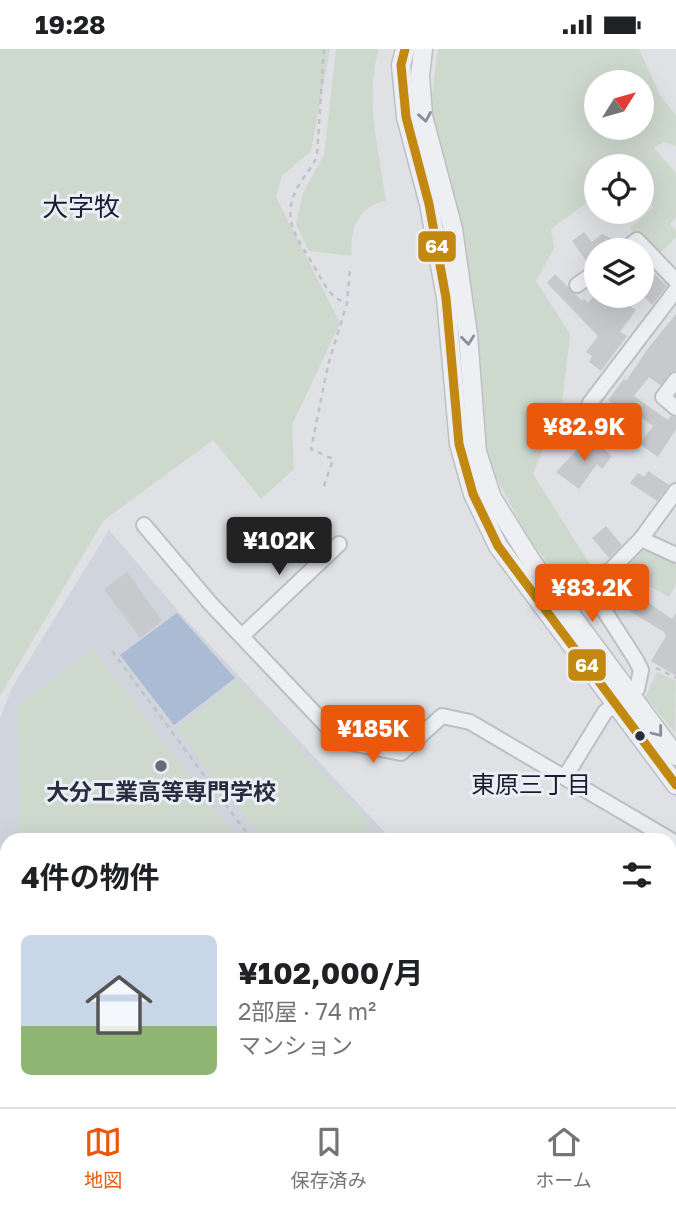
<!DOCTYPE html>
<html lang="ja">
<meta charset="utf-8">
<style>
:root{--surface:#fff;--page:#f6f6f6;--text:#202124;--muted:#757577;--line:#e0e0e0;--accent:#ea580c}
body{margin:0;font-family:"Golos Text","Noto Sans JP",sans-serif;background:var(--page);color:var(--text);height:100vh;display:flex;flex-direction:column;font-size:26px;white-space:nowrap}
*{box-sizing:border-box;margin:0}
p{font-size:23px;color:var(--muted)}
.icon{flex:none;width:38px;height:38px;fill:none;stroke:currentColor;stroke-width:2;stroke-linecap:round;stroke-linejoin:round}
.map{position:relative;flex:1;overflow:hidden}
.details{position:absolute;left:0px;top:784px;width:677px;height:275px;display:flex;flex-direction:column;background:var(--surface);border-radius:21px 21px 0 0;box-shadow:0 7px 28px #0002}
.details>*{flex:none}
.needle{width:46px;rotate:53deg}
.tools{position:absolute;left:584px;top:21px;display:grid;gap:14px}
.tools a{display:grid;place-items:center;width:70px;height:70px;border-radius:50%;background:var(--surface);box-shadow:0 7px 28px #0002;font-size:35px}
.price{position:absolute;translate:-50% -60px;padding:0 16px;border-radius:7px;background:var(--accent);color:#fff;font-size:23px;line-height:46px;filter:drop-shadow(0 2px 4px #0008)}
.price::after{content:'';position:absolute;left:50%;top:42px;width:21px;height:16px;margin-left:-10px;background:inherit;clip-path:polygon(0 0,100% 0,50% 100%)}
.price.active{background:#222;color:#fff}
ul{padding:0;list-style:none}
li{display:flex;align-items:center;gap:21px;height:175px;padding:0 21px}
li+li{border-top:2px solid var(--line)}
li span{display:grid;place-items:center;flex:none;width:196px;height:140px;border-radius:10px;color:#555}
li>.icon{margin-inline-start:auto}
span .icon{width:84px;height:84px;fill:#fffc;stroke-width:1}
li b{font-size:30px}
h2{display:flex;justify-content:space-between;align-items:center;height:84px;padding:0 21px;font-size:30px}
.status{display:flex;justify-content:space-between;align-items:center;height:49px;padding:0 35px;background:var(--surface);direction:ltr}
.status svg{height:19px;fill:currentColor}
.menu{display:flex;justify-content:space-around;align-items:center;height:98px;border-top:2px solid var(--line);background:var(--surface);font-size:19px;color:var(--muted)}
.menu a{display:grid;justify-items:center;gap:4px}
.menu .active{color:var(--accent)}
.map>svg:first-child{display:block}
.built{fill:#d0d4dc}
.green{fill:#ced9ce;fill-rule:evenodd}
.water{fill:#aabbd3}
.building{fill:#c7c9cd}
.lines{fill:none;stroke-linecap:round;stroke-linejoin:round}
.service-casing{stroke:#bdbfc3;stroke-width:10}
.minor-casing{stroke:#bdbfc3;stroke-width:18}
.tertiary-casing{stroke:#bdbfc3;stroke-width:21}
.path{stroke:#c1c2c8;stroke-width:2.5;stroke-dasharray:5 5;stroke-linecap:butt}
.service{stroke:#eeeff2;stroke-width:7}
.minor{stroke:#eeeff2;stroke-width:14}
.tertiary{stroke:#eeeff2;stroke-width:18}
.bus-1-casing{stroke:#ebeff5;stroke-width:14}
.bus-1{stroke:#c28810;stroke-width:9}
.oneway{stroke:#8a8e98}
.bus-dot{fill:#252d3f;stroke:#ebeff5;stroke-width:2.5}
.poi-dot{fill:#666c79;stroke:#ebeff5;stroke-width:2.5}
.labels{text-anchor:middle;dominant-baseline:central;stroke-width:6;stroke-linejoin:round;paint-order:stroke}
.poi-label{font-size:23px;font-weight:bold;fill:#252d3f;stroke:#ebeff5}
.neighbourhood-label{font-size:24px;fill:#171e30;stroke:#ebeff5}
.quarter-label{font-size:26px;fill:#171e30;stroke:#ebeff5}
.line-badge{stroke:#ebeff5;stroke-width:2.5}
.badge-label{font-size:19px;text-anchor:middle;font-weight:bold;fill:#fff}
</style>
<div class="status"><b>19:28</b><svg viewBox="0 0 49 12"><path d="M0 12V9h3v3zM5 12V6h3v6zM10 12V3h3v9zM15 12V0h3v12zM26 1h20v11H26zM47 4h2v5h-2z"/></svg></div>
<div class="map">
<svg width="676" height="1058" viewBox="0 0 676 1058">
<rect width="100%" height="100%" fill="#dfe1e5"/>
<g class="built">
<path d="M 109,481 L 179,563 L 392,791 L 7,791 L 7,899 L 0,904 L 0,669 L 13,637 Z"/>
<path d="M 7,1034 L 7,1052 L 631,1052 L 622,1058 L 0,1058 L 0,1035 Z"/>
</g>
<g class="green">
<path d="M 0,0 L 330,0 L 311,102 L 282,127 L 276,148 L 340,274 L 292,376 L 294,420 L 261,450 L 213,391 L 103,472 L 0,647 Z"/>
<path d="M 336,0 L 379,0 C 364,49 379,102 386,152 C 359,156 349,180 352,207 L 309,202 L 296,175 L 303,144 L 324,106 Z"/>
<path d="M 438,0 L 639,0 L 661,48 L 676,66 L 676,97 L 663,93 L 654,99 L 676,124 L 676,168 L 670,175 L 676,182 L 676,188 L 656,208 L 630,179 L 654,158 L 642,144 L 642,117 L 597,117 L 597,146 L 551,180 L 554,199 L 536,232 L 570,285 L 562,354 L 533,425 L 596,525 L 587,544 L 564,534 L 528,489 L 478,393 L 430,61 ZM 597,33 L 642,33 L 642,79 L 597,79 Z"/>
<path d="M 644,497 L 676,514 L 676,535 L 669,548 L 620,521 Z"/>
<path d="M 93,600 L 238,791 L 20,791 L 18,656 Z"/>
<path d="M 657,623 L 676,632 L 675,683 L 645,648 Z"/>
<path d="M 238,632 L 371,777 L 356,791 L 263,791 L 176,680 Z"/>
<path d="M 7,905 L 7,1028 L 0,1029 L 0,911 Z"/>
</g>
<path class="water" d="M 177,564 L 235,629 L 174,676 L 120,606 Z"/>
<g class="building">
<path d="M 584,183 L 592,193 L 602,185 L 617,192 L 604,201 L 597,201 L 597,206 L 587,213 L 572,192 Z"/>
<path d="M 642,213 L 667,237 L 652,256 L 642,245 Z"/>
<path d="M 555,225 L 582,252 L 584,250 L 588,254 L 594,247 L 615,247 L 636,261 L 620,283 L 627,287 L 601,322 L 589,313 L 592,307 L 586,303 L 598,287 L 547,234 Z"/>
<path d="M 676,265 L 676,321 L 660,336 L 649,328 L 634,347 L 668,371 L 671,367 L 676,368 L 676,380 L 658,408 L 640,395 L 653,377 L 626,357 L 622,362 L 608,351 L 624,330 L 626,332 L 649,298 Z"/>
<path d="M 589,388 L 612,407 L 602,420 L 597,415 L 579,440 L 556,423 Z"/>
<path d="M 648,422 L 669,436 L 657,452 L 630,434 L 638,424 L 644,428 Z"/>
<path d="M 606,477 L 622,496 L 609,509 L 592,489 Z"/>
<path d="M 127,523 L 162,572 L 140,589 L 104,540 Z"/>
<path d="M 632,530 L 641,541 L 636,545 L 672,570 L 676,564 L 676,627 L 651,612 L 666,587 L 664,583 L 623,558 L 622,560 L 608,548 L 616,536 L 621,539 Z"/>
</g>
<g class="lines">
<defs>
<g id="service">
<path d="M 322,1052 L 327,1058"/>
<path d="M 377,1052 L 382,1058"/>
<path d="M 578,1052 L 583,1058"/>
<path d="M 494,1058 L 502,1052"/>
</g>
<g id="minor">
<path d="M 624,201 L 637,191 L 676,232"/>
<path d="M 577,236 L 597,222"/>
<path d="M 676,331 L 663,348 L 676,359"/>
<path d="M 582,381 L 590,354 L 676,241"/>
<path d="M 144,476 L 210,554 L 341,692 L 401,704 L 442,667 L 470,673 L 676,794"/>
<path d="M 641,490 L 676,442"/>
<path d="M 243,586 L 339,495"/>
<path d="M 565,728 L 605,663 L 637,640 L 641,621 L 636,611 L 593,544 L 596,536 L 641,490 L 676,506"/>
</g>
<g id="tertiary">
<path d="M 405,0 L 401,16 L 406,68 L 429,155 L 446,249 L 459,395 L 473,445 L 498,497 L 676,736"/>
<path d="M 423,0 L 420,27 L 423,67 L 453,180 L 468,286 L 477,403 L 492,449 L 532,513 L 676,707"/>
<path d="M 670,1023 L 676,1014"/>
<path d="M 642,1058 L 648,1052"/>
<path d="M 667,1058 L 676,1046"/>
</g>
</defs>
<use href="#service" class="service-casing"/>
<use href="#minor" class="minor-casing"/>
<use href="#tertiary" class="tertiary-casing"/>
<g class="path">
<path d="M 324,0 L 317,106 C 313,118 306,124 300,134 C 278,170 298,189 315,219 C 324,234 329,249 347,254"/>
<path d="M 324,437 L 333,410 L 311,400 L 328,316 L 347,254 L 350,219"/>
<path d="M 112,602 L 252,791"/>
<path d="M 656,619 L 676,629"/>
<path d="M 110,1058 L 118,1052"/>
</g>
<use href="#service" class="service"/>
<use href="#minor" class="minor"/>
<use href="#tertiary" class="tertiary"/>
<defs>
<path id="bus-1" d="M 405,0 L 401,16 L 406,68 L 429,155 L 446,249 L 459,395 L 473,445 L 498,497 L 676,736"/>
</defs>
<use href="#bus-1" class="bus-1-casing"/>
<use href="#bus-1" class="bus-1"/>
</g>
<defs><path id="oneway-chevron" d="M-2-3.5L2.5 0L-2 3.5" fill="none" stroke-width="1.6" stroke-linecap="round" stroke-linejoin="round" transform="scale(1.75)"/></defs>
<g class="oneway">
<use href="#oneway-chevron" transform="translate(425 68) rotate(80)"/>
<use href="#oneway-chevron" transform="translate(468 291) rotate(84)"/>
<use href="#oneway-chevron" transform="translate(658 683) rotate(52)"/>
</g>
<circle class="bus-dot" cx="640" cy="687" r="6"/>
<circle class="poi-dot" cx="161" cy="717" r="7"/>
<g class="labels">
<g class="poi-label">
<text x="161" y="742">大分工業高等専門学校</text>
</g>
<g class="neighbourhood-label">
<text x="531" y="734">東原三丁目</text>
</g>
<g class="quarter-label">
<text x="81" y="157">大字牧</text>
</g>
</g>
<g class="line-badge">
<rect x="417" y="181" width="40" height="33" rx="7" fill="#c28810"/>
<rect x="567" y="599" width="40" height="34" rx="7" fill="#c28810"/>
</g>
<g class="badge-label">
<text x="437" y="204">64</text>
<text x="587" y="623">64</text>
</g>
</svg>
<div class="tools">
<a><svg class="needle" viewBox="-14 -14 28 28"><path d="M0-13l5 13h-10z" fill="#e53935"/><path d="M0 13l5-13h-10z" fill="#757577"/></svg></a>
<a><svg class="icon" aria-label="locate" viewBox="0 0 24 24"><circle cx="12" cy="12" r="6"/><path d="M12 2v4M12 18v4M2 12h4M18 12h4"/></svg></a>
<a><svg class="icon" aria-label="layers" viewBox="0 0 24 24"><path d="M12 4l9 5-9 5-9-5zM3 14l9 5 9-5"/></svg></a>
</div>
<b class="price" style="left:584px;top:414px">¥82.9K</b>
<b class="price active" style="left:279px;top:528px">¥102K</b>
<b class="price" style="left:592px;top:575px">¥83.2K</b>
<b class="price" style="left:373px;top:716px">¥185K</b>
<section class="details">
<h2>4件の物件<svg class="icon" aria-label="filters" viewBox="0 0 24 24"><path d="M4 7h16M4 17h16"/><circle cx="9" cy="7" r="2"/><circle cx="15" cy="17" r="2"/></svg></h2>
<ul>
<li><span style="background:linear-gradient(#c9d6e8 65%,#8fb573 0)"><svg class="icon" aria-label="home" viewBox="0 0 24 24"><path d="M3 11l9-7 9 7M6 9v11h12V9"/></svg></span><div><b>¥102,000/月</b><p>2部屋 · 74 m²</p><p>マンション</p></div></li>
</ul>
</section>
</div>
<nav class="menu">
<a class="active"><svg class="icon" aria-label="map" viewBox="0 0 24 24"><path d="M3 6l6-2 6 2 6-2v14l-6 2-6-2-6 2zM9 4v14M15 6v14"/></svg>地図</a>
<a><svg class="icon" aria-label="saved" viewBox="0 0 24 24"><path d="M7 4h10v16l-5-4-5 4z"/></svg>保存済み</a>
<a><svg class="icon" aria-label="home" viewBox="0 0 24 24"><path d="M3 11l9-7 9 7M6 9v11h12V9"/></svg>ホーム</a>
</nav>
